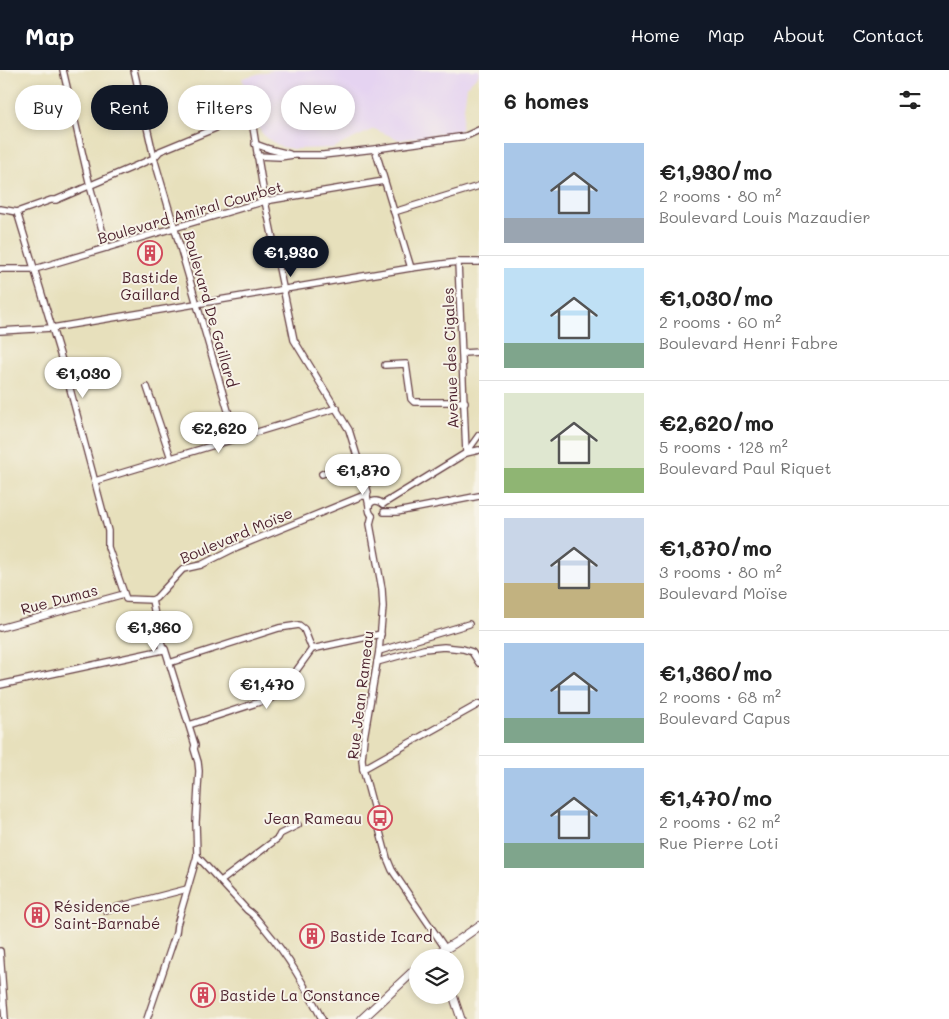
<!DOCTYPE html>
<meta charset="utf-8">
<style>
:root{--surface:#fff;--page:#f6f6f6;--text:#222;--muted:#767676;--line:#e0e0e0;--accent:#111827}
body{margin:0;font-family:Mali,sans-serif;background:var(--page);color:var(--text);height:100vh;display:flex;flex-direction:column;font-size:19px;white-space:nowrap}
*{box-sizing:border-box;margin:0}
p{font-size:16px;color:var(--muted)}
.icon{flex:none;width:28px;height:28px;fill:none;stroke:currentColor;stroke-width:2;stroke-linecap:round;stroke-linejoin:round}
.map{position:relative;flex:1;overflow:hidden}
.panel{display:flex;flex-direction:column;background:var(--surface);width:470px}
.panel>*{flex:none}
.banner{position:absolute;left:15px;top:15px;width:389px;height:45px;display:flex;gap:10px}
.tools{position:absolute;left:409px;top:879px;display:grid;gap:10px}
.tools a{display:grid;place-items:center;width:55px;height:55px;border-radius:50%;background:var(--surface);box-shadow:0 2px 8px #0003;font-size:25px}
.price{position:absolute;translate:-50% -42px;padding:0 11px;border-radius:18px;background:#fff;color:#222;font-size:16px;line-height:32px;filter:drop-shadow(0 1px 2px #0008)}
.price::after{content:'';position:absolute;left:50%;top:30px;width:15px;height:11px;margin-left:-8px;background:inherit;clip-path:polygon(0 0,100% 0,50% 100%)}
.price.current{background:var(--accent);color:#fff}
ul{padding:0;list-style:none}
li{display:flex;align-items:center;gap:15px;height:125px;padding:0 25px}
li+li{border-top:1px solid var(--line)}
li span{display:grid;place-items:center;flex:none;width:140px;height:100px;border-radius:0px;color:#555}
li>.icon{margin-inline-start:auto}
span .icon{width:60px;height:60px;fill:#fffc;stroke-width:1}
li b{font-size:21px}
h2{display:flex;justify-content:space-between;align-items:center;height:60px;padding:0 25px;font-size:21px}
.pill{padding:0 18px;border-radius:22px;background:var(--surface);box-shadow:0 2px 8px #0003;font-size:18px;line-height:45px}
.pill.current{background:var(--accent);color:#fff}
header{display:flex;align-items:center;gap:30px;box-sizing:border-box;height:70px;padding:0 25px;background:var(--accent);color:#fff}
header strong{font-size:24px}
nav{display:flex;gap:28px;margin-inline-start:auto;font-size:18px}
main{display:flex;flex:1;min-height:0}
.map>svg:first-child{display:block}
.built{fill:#e5d3f1}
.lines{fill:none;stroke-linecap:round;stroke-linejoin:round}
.minor-casing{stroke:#623c41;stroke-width:8}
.tertiary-casing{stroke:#623c41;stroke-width:9}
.secondary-casing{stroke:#623c41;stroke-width:10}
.minor{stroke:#fff;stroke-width:5.5}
.tertiary{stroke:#fff;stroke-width:7}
.secondary{stroke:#fff;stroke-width:8}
.labels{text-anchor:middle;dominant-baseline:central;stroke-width:4;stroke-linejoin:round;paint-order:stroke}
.street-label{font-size:15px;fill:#4a1f2b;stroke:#f7f3e8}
.poi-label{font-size:15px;fill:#4a1f2b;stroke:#f7f3e8;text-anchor:start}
</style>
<header>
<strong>Map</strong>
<nav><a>Home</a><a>Map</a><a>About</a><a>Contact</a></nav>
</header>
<main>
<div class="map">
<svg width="479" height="949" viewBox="0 0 479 949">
<rect width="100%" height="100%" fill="#f7f3e8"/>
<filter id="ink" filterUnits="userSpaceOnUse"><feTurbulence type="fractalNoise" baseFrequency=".02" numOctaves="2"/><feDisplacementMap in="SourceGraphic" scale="10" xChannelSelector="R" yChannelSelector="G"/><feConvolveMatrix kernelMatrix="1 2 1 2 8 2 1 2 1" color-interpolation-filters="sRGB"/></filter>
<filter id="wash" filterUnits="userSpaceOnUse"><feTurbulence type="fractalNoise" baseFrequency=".0096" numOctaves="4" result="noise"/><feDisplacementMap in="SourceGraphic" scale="20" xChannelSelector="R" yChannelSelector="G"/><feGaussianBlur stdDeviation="1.12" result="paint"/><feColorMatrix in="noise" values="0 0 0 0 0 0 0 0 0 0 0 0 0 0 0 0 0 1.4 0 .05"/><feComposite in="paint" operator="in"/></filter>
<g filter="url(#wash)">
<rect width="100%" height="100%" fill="#e7e0bc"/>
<path class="built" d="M 273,0 L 479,0 L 479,4 L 467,16 L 461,60 L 400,70 L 374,59 L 333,78 L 293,79 L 282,77 L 266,68 L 259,59 L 242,8 Z"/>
</g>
<g filter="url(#ink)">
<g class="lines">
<defs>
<g id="minor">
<path d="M 63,0 L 90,116 L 107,178"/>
<path d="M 134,0 L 154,88 L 236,368"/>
<path d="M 255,74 L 269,79 L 289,84"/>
<path d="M 375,79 L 411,198"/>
<path d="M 257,86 L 280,87 L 293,85 L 323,85 L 375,79 L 466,66 L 479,60"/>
<path d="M 0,139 L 17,142 L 51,130 L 56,130 L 154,88 L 160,81 L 245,46 L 250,47 L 252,51 L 265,131 L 294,270 L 349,360 L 368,422 L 367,426 L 369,436"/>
<path d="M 17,142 L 66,304 L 88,386 L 108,461 L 108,477 L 126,529 L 152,530 L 156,550 L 163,580 L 165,579 L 195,675 L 194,679 L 198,692 L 199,701 L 196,752 L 197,786 L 177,855 L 176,863 L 147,949"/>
<path d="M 394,142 L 479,116"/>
<path d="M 458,192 L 466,383 L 479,380"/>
<path d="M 0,199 L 35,199 L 265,131 L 384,111"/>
<path d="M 0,261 L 52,258 L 411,198 L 458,192 L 479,192"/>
<path d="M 463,283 L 479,282"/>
<path d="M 385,295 L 406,294 L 411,329 L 414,332 L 465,332"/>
<path d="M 147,317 L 171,388"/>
<path d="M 322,404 L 358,389"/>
<path d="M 95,411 L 337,338"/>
<path d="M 383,434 L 466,383 L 479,365"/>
<path d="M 384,442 L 397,442 L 479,426"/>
<path d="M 372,446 L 370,454 L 382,519 L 383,537 L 379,581 L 364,668 L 362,689 L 363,699 L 387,788 L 392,800 L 445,878"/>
<path d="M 372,446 C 364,436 373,426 383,434"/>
<path d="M 152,530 L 156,528 L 183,499 L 201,495 L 237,477 L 362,426 L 367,426"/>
<path d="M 0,558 L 124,524"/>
<path d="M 379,581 L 469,554"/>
<path d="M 377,592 L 424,579 L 444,577 L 463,579 L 472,582 L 479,593"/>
<path d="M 169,593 L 279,558 L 299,555 L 304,559 L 312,579"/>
<path d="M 0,615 L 163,580"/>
<path d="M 189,655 L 278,626 L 312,579 L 381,564"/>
<path d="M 363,699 L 479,634"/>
<path d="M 197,786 L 247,840 C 255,845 260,853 266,860 C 289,887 306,918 322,949"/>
<path d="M 221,811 L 278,768 L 280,764 L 298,755"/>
<path d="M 106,840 L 187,819"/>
<path d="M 0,881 L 5,949"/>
</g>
<path id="tertiary" d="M 453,925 L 461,949"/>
<g id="secondary">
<path d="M 430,888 L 455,873 L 479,856"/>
<path d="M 362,949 L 418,897"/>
</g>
</defs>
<use href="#minor" class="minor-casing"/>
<use href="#tertiary" class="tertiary-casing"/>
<use href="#secondary" class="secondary-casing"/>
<use href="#minor" class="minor"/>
<use href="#tertiary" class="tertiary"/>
<use href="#secondary" class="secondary"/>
</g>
</g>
<defs>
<symbol id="building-ring" viewBox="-11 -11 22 22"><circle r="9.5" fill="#f7f3e8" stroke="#d1495b" stroke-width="1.5"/><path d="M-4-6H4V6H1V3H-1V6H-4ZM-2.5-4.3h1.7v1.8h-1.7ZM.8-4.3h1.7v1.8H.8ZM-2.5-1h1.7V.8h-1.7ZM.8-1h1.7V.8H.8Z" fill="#d1495b"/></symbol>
<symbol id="bus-ring" viewBox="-11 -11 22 22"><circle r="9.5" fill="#f7f3e8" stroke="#d1495b" stroke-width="1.5"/><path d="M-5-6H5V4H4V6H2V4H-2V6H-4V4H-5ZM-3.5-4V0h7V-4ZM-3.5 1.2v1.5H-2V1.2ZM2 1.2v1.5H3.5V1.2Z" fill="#d1495b"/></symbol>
</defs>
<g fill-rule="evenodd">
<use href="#building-ring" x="136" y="169" width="28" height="28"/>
<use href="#bus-ring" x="366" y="734" width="28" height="28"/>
<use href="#building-ring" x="23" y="831" width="28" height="28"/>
<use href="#building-ring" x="298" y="852" width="28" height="28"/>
<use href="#building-ring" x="189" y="911" width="28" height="28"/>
</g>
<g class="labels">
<g class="street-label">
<text transform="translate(190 142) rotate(-16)">Boulevard Amiral Courbet</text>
<text transform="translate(211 239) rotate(74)">Boulevard De Gaillard</text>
<text transform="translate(450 288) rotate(-92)">Avenue des Cigales</text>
<text transform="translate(236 465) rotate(-23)">Boulevard Moïse</text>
<text transform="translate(59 529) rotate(-15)">Rue Dumas</text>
<text transform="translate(360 625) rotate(-83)">Rue Jean Rameau</text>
</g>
<g class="poi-label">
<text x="150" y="207" text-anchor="middle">Bastide<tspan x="150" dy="17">Gaillard</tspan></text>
<text x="362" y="748" text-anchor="end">Jean Rameau</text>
<text x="54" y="836">Résidence<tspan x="54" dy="17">Saint-Barnabé</tspan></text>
<text x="330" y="866">Bastide Icard</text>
<text x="220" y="925">Bastide La Constance</text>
</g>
</g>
</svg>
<div class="tools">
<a><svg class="icon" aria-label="layers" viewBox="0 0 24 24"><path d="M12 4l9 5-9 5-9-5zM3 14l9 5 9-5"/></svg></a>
</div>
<b class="price current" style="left:291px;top:208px">€1,930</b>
<b class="price" style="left:83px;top:329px">€1,030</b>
<b class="price" style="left:219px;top:384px">€2,620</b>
<b class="price" style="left:363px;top:426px">€1,870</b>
<b class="price" style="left:154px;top:583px">€1,360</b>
<b class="price" style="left:267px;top:640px">€1,470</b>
<div class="banner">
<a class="pill">Buy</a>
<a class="pill current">Rent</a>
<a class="pill">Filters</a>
<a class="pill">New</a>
</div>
</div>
<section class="panel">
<h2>6 homes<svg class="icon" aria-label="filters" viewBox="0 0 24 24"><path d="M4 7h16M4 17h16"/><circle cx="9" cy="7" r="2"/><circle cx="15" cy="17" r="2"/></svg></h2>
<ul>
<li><span style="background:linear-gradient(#a9c7e8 75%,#9aa5b1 0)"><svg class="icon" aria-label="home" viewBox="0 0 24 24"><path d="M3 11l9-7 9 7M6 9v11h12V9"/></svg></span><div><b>€1,930/mo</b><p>2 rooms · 80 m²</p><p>Boulevard Louis Mazaudier</p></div></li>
<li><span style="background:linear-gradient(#bfe0f5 75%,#7fa58c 0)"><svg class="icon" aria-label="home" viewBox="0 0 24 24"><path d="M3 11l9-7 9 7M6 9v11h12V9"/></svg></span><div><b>€1,030/mo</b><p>2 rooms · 60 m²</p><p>Boulevard Henri Fabre</p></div></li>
<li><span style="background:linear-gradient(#dfe7d0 75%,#8fb573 0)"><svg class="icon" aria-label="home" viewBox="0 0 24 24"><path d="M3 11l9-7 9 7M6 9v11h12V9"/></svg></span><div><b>€2,620/mo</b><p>5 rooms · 128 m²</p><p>Boulevard Paul Riquet</p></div></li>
<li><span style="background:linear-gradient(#c9d6e8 65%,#c2b280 0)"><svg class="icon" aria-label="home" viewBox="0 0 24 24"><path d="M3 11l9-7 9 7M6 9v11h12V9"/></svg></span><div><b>€1,870/mo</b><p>3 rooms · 80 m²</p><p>Boulevard Moïse</p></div></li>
<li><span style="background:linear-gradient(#a9c7e8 75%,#7fa58c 0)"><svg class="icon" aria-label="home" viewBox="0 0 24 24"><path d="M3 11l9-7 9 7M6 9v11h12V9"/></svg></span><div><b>€1,360/mo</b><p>2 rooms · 68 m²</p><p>Boulevard Capus</p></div></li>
<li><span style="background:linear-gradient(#a9c7e8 75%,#7fa58c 0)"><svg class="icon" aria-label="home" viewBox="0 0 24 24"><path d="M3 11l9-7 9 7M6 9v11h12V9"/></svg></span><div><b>€1,470/mo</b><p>2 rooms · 62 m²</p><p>Rue Pierre Loti</p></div></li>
</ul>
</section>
</main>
